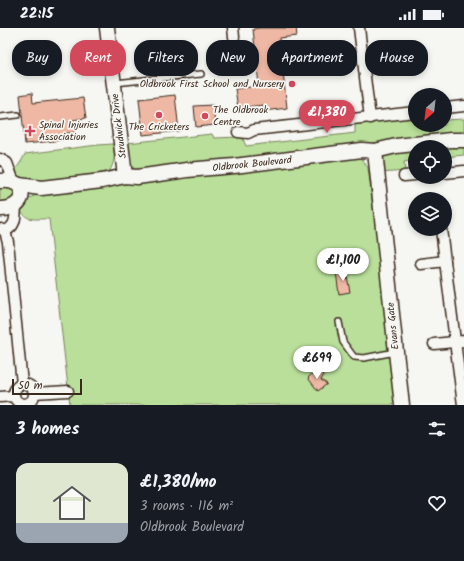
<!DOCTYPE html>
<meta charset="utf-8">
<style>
:root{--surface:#171b24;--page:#242831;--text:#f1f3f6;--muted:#9ea1a6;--line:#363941;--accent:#d1495b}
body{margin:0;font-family:Kalam,sans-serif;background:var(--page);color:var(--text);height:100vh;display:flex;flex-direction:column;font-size:15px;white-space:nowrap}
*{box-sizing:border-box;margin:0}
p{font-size:13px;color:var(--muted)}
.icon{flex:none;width:22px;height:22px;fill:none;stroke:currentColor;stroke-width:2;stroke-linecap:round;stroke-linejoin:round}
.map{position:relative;height:377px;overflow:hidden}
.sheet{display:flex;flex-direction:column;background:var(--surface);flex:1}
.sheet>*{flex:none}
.banner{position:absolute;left:12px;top:12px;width:440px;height:36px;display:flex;gap:8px}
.needle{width:26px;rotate:208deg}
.controls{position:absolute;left:408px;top:60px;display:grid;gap:8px}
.controls a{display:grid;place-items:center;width:44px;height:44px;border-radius:50%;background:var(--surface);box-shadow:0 2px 6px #0003;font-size:20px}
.scale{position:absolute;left:12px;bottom:10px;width:70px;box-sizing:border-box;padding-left:4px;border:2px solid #3b2a1e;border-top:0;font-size:11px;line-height:14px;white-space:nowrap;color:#3b2a1e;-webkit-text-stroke:3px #f6f6f2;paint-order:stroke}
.price{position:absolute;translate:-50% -34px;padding:0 9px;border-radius:14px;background:#fff;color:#222;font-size:13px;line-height:26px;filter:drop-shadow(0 1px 2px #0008)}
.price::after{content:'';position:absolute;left:50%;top:24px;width:12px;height:9px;margin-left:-6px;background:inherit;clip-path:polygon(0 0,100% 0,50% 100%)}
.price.selected{background:var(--accent);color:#fff}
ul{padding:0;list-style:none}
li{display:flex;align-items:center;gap:12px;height:100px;padding:0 16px}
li+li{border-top:1px solid var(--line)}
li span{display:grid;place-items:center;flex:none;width:112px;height:80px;border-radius:12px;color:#555}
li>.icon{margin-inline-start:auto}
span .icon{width:48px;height:48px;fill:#fffc;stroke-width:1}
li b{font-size:17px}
h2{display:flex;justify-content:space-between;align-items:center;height:48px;padding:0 16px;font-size:17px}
.pill{padding:0 14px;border-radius:16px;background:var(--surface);box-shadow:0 2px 6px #0003;font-size:14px;line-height:36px}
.pill.selected{background:var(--accent);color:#fff}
.status{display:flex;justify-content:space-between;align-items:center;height:28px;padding:0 20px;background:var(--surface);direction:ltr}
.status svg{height:11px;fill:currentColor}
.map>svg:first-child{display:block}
.green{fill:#b9df9a;stroke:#7a845c}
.building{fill:#efb8a4;stroke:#3b2a1e}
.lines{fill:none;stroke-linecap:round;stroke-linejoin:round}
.lane-casing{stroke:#3b2a1e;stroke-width:8}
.street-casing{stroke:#3b2a1e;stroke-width:13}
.secondary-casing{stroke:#3b2a1e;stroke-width:17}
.lane{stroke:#f6f6f2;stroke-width:5}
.street{stroke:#f6f6f2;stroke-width:10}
.secondary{stroke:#f6f6f2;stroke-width:14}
.poi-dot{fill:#d1495b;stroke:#f6f6f2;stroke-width:1.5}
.labels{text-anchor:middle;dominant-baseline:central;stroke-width:3.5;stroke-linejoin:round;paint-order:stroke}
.poi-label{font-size:10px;fill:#3b2a1e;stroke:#f6f6f2;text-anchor:start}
.street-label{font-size:10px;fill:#3b2a1e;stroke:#f6f6f2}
</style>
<div class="status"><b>22:15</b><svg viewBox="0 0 49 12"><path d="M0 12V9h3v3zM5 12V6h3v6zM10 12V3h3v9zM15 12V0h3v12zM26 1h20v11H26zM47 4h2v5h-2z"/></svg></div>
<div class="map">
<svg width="464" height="377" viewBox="0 0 464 377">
<rect width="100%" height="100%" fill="#f6f6f2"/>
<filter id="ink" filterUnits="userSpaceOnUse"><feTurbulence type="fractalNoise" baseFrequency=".025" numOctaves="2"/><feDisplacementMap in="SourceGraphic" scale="8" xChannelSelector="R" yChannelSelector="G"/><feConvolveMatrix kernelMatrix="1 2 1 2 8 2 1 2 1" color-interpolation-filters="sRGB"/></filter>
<g filter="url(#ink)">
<g class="green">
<path d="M 415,88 L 415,97 L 445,97 L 445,92 L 464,91 L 464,105 L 140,143 C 127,140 128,127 127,115 L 212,106 L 214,110 L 240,109 L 243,111 L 246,118 L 355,105 L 355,94 Z"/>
<path d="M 464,115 L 464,127 L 445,129 L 445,119 Z"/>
<path d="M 113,116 C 115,128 115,134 109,144 L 34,154 C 22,152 18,153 16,141 L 22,132 L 25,126 L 98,117 Z"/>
<path d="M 415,121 L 415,132 L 404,134 L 405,143 L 381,145 L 382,129 L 385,126 Z"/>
<path d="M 353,128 L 362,131 L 368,140 L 397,371 L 391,377 L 70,377 L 49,191 C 36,190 26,195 20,180 L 23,174 L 42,164 Z"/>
<path d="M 0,155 C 19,160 18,171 0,177 Z"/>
</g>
<g class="building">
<path d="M 260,0 L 296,0 L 297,8 L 279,10 L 287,80 L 264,83 L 263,77 L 238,80 L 235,61 L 259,58 L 253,1 Z"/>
<path d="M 32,65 L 33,75 L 83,70 L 86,90 L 73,92 L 75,104 L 62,106 L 63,112 L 25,116 L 20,67 Z"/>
<path d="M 175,67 L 179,103 L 143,107 L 139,71 Z"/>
<path d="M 213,77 L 215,97 L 196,99 L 194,78 Z"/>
<path d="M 346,243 L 350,264 L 339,266 L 336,244 Z"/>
<path d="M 317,340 L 324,347 L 321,352 L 327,356 L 318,363 L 308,350 Z"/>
</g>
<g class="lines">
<defs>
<g id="lane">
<path d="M 115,55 L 201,46"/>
<path d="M 0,89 L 18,87"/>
<path d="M 339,294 L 343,314 L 354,329 L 364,330 L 395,324"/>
</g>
<g id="street">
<path d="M 233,0 L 234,9"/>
<path d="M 359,0 L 370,90"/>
<path d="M 445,80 L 464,78"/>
<path d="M 238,104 L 248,105 L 254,102 L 415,84"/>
<path d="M 0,131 L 7,135 L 14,154"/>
<path d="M 445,145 L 464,143"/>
<path d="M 404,148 L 415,147"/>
<path d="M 1,201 L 5,203 C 17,198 15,188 16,177"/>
<path d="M 441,201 L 463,377"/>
<path d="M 5,203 L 8,214 L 22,356"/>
<path d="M 421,236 L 445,233"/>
<path d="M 434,316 L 464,313"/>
<circle cx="24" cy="366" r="10"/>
<path d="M 34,365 L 68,363"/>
<path d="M 0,369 L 14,368"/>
</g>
<g id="secondary">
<path d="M 107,0 L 125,148"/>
<path d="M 375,123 L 396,324 L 402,377"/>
<path d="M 0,153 C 30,149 28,182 0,181"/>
<path d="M 19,157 L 41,160 L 102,153 L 125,148 L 137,149 L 187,142 L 234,138 L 362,122 L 375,123 L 396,118 L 451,112 L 464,112"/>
</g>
</defs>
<use href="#lane" class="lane-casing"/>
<use href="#street" class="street-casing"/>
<use href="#secondary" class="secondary-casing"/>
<use href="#lane" class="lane"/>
<use href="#street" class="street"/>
<use href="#secondary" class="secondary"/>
</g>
</g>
<g class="poi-dot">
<circle cx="292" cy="56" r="4"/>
<circle cx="159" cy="87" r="4"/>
<circle cx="205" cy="88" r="4"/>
<path d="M28 97h4v4h4v4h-4v4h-4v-4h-4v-4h4z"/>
</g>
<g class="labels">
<g class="poi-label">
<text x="284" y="56" text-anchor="end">Oldbrook First School and Nursery</text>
<text x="213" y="82">The Oldbrook<tspan x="213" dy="12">Centre</tspan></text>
<text x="39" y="97">Spinal Injuries<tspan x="39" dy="12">Association</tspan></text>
<text x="159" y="99" text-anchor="middle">The Cricketers</text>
</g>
<g class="street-label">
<text transform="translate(119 98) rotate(-97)">Strudwick Drive</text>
<text transform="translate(252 136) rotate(-6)">Oldbrook Boulevard</text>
<text transform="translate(393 298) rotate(-96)">Evans Gate</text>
</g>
</g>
</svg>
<div class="controls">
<a><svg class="needle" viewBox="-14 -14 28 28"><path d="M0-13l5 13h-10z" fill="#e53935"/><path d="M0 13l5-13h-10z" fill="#9ea1a6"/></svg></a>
<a><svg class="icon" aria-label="locate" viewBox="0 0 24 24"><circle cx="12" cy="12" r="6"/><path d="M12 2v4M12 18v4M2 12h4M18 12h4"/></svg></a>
<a><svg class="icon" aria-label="layers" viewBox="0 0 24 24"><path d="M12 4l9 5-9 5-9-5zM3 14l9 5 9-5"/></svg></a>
</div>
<div class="scale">50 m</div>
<b class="price selected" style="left:327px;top:106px">£1,380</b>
<b class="price" style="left:343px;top:254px">£1,100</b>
<b class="price" style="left:317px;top:352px">£699</b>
<div class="banner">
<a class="pill">Buy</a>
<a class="pill selected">Rent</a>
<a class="pill">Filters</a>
<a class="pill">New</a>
<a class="pill">Apartment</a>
<a class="pill">House</a>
</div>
</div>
<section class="sheet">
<h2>3 homes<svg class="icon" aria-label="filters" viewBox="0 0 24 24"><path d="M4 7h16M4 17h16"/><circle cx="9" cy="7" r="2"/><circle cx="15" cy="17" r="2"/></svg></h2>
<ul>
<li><span style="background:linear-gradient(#dfe7d0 75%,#9aa5b1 0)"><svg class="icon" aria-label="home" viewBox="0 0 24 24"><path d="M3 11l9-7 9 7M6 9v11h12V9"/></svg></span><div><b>£1,380/mo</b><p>3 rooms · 116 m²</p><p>Oldbrook Boulevard</p></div><svg class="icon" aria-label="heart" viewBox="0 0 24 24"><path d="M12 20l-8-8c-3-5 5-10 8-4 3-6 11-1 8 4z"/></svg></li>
</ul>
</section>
